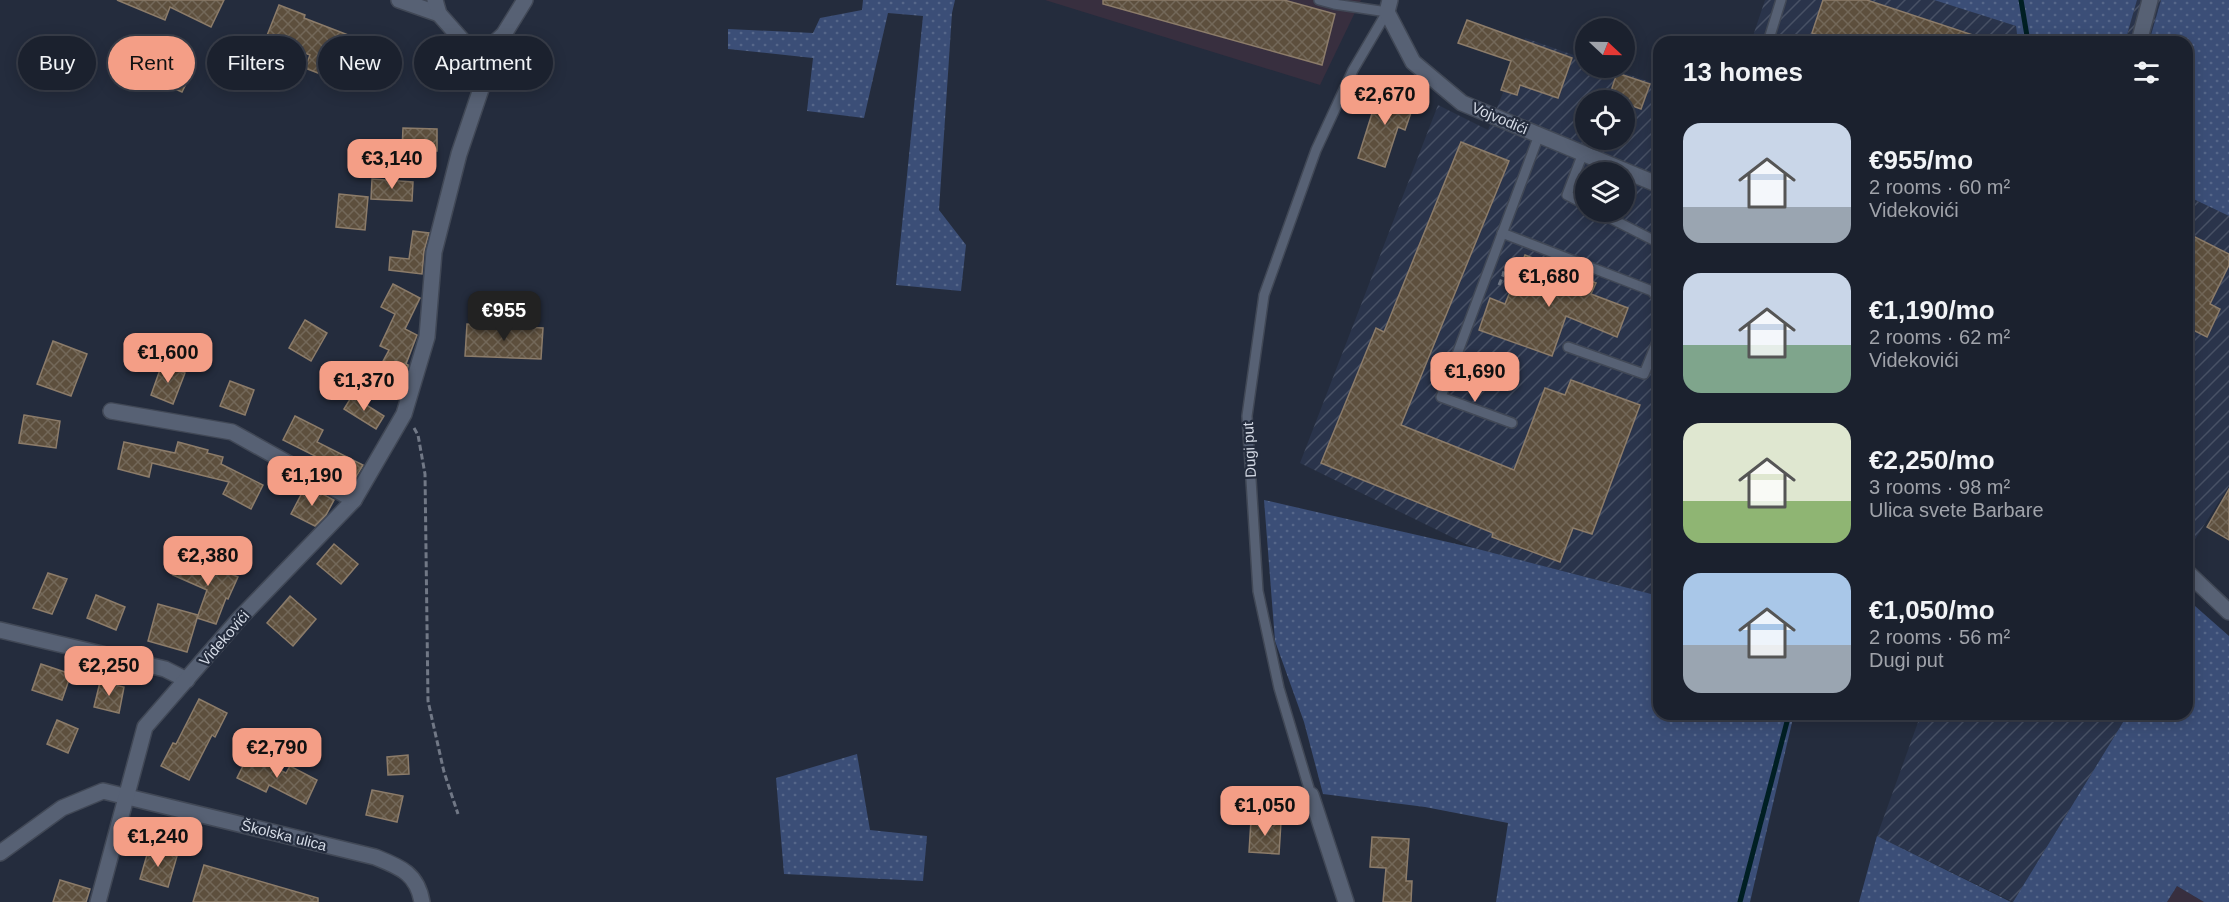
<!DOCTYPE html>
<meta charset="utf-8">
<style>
:root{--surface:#1b212e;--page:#242936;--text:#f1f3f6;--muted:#a0a3aa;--line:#393e4a;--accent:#f49e86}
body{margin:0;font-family:Arial,sans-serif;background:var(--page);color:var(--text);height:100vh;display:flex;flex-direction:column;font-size:22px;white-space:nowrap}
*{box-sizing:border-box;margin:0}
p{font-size:20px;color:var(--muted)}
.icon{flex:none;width:33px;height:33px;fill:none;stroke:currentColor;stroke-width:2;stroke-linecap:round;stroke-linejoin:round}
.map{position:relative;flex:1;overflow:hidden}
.sheet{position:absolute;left:1653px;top:36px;width:540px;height:684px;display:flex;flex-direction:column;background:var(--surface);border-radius:18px;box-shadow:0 3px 15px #0003,0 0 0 2px var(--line)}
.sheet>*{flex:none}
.top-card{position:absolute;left:18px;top:36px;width:570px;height:54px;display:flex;gap:12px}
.needle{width:39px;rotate:112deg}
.tools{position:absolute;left:1575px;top:18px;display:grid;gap:12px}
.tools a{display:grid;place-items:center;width:60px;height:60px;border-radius:50%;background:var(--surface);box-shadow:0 3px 15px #0003,0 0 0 2px var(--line);font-size:30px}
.price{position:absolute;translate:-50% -51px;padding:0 14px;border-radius:12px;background:var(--accent);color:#111;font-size:20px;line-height:39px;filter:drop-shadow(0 2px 3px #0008)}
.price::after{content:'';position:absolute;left:50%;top:36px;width:18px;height:14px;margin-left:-9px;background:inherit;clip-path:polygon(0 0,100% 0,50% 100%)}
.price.active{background:#222;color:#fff}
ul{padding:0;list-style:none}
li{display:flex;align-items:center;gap:18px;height:150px;padding:0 30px}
li span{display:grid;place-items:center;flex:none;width:168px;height:120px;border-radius:18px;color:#555}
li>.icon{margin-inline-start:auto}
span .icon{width:72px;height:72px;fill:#fffc;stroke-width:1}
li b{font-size:26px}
h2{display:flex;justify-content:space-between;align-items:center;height:72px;padding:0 30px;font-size:26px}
.chip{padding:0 21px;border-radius:27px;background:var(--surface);box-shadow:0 3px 15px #0003,0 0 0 2px var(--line);font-size:21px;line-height:54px}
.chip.active{background:var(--accent);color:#111}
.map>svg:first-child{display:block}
.commercial{fill:#382f3f}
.industrial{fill:url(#industrial-furrows);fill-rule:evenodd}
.grass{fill:url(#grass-dots)}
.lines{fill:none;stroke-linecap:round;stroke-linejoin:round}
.stream{stroke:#001f23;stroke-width:5}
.building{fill:url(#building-cross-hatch);stroke:#8c7c6a;stroke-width:1.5}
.lane-casing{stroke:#414856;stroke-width:12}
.street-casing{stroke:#414856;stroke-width:18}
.path{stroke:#717886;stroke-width:3;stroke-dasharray:6 3;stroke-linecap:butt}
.lane{stroke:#576174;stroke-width:9}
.street{stroke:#576174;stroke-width:15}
.labels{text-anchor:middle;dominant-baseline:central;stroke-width:4.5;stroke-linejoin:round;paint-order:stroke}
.street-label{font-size:15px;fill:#d5dbe6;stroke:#242c3d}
</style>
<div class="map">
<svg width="2229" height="902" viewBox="0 0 2229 902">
<defs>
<pattern id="industrial-furrows" width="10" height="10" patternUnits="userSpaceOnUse" patternTransform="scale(1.5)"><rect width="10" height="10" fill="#2a344b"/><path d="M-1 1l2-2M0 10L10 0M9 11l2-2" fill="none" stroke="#485165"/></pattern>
<pattern id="grass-dots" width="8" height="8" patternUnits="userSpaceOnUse" patternTransform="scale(1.5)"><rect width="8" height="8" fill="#3b4e77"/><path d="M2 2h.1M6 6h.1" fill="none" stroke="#56678a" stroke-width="1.8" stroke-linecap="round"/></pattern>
<pattern id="building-cross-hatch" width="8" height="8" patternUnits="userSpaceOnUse" patternTransform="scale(1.5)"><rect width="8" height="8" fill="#5d4f3d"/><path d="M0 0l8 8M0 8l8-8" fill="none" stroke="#736859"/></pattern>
</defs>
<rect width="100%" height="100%" fill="#242c3d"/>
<g class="commercial">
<path d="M 1045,0 L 1361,0 L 1320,85 Z"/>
<path d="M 2177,886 L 2204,902 L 2167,902 Z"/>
</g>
<g class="industrial">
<path d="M 1765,0 L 1934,0 L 2016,26 L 2018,42 L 1751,42 Z"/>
<path d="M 2137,0 L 2161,0 L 2149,42 L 2125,42 Z"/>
<path d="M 1525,38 L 1585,59 L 1586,68 L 1609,68 L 1659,85 L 1659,596 L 1474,548 L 1300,463 L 1438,105 L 1488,130 ZM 1586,100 L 1624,100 L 1624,140 L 1586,140 ZM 1586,172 L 1624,172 L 1624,212 L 1586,212 Z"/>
<path d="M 2187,196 L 2229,216 L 2229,486 L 2187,552 Z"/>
<path d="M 1921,714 L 2128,714 L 2013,902 L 1877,836 Z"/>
</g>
<g class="grass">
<path d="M 863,0 L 955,0 L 952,13 L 939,210 L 966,245 L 961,291 L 896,285 L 923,16 L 888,13 L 864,118 L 807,111 L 813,58 L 728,49 L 728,29 L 813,33 L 820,18 L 862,10 Z"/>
<path d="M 1934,0 L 2137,0 L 2125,42 L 2018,42 L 2016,26 Z"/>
<path d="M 2161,0 L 2229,0 L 2229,216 L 2187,196 L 2187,42 L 2149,42 Z"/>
<path d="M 1264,500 L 1474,548 L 1659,596 L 1659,714 L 1794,714 L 1750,902 L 1496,902 L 1508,823 L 1425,807 L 1323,794 L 1304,722 L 1275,641 Z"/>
<path d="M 2195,606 L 2229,636 L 2229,902 L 2204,902 L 2177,886 L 2167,902 L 2013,902 L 2128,714 L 2187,714 L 2187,618 Z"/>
<path d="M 857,754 L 870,830 L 927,836 L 923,881 L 784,874 L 776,778 Z"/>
<path d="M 1877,836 L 2011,902 L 1859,902 Z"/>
</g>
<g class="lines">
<g class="stream">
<path d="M 2021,0 L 2028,42"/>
<path d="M 1740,902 L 1789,714"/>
</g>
</g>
<g class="building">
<path d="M 117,0 L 224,0 L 211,27 L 170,7 L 165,20 Z"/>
<path d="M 1103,0 L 1284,0 L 1335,14 L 1322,65 L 1103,4 Z"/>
<path d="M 1823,0 L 1867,0 L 1985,39 L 1985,42 L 1839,42 L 1812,33 Z"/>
<path d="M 279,5 L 305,15 L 304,18 L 348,35 L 331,78 L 305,68 L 310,55 L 266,38 Z"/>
<path d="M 1467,20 L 1572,58 L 1558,98 L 1520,85 L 1517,95 L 1501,90 L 1511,61 L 1458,43 Z"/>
<path d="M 166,54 L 194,67 L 182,92 L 155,80 Z"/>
<path d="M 1617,73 L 1650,84 L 1641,109 L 1624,103 L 1624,100 L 1609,97 Z"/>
<path d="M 1380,88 L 1415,101 L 1405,130 L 1398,127 L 1385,167 L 1358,158 Z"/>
<path d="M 403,128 L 437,129 L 437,151 L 402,150 Z"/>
<path d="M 1461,142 L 1509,161 L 1401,425 L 1514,470 L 1545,388 L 1565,395 L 1571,380 L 1640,405 L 1592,534 L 1573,528 L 1560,562 L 1492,537 L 1493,533 L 1321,463 L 1376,328 L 1384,332 Z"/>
<path d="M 372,179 L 413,182 L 412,201 L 371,199 Z"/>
<path d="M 339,194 L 368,197 L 365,230 L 336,227 Z"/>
<path d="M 413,231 L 429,233 L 424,251 L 422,274 L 389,270 L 390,257 L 409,259 Z"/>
<path d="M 2187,233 L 2229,254 L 2229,265 L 2210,304 L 2220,309 L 2207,337 L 2187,327 Z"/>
<path d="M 1525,255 L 1596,283 L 1591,294 L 1628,308 L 1617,337 L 1566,316 L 1552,356 L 1479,330 L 1490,298 L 1505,304 Z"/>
<path d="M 393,284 L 420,298 L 405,329 L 417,335 L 406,364 L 408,365 L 408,367 L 397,389 L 374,378 L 389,350 L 380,346 L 395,314 L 381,307 Z"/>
<path d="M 305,320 L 327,333 L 311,361 L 289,348 Z"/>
<path d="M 467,324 L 543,328 L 541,359 L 465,356 Z"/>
<path d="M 53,341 L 87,354 L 71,396 L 37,384 Z"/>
<path d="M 162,364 L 185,373 L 173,404 L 151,395 Z"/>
<path d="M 230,381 L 254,390 L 245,415 L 220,406 Z"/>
<path d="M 352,396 L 384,416 L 376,429 L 344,409 Z"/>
<path d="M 24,415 L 60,421 L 56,448 L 19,443 Z"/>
<path d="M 295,416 L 323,430 L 317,442 L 363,465 L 350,487 L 326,473 L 331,464 L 283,440 Z"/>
<path d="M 124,442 L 175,453 L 178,442 L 208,450 L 207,453 L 223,457 L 221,464 L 263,485 L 251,509 L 223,494 L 229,482 L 152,463 L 149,477 L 118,469 Z"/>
<path d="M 2229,489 L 2229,540 L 2207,527 Z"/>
<path d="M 303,491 L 314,496 L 317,491 L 334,500 L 326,515 L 315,526 L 291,514 Z"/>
<path d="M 334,544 L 358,564 L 341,584 L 317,564 Z"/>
<path d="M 179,559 L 208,571 L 210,565 L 238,577 L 228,599 L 226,598 L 216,624 L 197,618 L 207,590 L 173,575 Z"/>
<path d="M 48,573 L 67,579 L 52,614 L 33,608 Z"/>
<path d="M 96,595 L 125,607 L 116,630 L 87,618 Z"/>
<path d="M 290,596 L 316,619 L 293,646 L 267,623 Z"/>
<path d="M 158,604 L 198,615 L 187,652 L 148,641 Z"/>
<path d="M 41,664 L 71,674 L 62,700 L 32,690 Z"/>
<path d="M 100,682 L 124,687 L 119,713 L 94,707 Z"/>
<path d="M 199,699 L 227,713 L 215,737 L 212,735 L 189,780 L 161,766 L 173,743 L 176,744 Z"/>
<path d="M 57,720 L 78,729 L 68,753 L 47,744 Z"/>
<path d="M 249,754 L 286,773 L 290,766 L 317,780 L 306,804 L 269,785 L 266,792 L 237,778 Z"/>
<path d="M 408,755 L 409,774 L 388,775 L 387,757 Z"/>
<path d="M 372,790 L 403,796 L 397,822 L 366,815 Z"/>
<path d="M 1251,820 L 1281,822 L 1279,854 L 1249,852 Z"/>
<path d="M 1372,837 L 1409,839 L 1406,881 L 1412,881 L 1411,902 L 1383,902 L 1386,868 L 1370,867 Z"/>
<path d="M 149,848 L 177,856 L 168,887 L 140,879 Z"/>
<path d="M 204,865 L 318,898 L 318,902 L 193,902 Z"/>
<path d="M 60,880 L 90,889 L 86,902 L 53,902 Z"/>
</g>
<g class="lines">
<defs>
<g id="lane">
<path d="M 1768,42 L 1781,0"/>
<path d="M 1583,153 L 1567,195 L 1586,205"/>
<path d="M 1598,212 L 1659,243"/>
<path d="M 1502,233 L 1652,291 L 1659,300"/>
<path d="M 1568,347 L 1644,374 L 1659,337"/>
<path d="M 1512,423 L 1441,397 L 1539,135"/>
<path d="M 1311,795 L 1279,688 L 1258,591 L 1247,416 L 1264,295 L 1316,150 L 1353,70 L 1387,12 L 1334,4 L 1319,0"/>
</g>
<g id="street">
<path d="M 399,0 L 439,14"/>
<path d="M 1390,0 L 1387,12 L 1413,62 L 1462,103 L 1659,185"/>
<path d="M 2139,42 L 2150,0"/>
<path d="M 478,58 L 504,34 L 525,0"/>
<path d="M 111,411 L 232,432 L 354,500"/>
<path d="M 2187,572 L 2229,612"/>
<path d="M 0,630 L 165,669 L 187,680"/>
<path d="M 1311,795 L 1346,902"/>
<path d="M 0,853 L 62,808 L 103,791 L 375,857 C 400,867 417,873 422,902"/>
<path d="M 98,902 L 145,727 L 240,618 L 354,500 L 404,414 L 427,337 L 434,252 L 459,154 L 483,83 L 478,58 L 439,14 L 435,0"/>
</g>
</defs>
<use href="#lane" class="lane-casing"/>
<use href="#street" class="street-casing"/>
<g class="path">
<path d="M 1499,285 L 1504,273 L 1501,272"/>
<path d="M 414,428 L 418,435 L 425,474 L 428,701 L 444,772 L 458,814"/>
</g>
<use href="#lane" class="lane"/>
<use href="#street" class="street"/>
</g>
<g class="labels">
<g class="street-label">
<text transform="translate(1500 118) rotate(23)">Vojvodići</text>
<text transform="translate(1249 450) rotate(-93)">Dugi put</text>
<text transform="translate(224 638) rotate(-49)">Videkovići</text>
<text transform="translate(284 835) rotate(14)">Školska ulica</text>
</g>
</g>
</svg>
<div class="tools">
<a><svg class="needle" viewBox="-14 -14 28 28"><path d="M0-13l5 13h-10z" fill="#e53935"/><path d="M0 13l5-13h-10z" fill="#a0a3aa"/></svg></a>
<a><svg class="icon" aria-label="locate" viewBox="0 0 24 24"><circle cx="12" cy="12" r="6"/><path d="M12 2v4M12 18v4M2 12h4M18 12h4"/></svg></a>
<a><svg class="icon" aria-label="layers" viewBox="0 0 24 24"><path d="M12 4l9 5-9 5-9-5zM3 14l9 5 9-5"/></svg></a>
</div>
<b class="price" style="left:1385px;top:126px">€2,670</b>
<b class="price" style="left:392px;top:190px">€3,140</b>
<b class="price" style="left:1549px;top:308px">€1,680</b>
<b class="price active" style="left:504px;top:342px">€955</b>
<b class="price" style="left:168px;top:384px">€1,600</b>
<b class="price" style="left:1475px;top:403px">€1,690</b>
<b class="price" style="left:364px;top:412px">€1,370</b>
<b class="price" style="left:312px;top:507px">€1,190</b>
<b class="price" style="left:208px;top:587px">€2,380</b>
<b class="price" style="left:109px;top:697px">€2,250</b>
<b class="price" style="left:277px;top:779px">€2,790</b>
<b class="price" style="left:1265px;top:837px">€1,050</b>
<b class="price" style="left:158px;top:868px">€1,240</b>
<div class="top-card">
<a class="chip">Buy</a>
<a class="chip active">Rent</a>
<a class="chip">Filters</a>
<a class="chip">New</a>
<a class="chip">Apartment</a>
</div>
<section class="sheet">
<h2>13 homes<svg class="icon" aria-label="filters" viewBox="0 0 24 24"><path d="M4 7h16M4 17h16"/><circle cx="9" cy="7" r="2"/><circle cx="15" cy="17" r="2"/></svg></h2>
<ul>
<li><span style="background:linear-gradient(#c9d6e8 70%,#9aa5b1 0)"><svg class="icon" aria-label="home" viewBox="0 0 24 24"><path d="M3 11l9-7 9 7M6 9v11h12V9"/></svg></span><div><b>€955/mo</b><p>2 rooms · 60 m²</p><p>Videkovići</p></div></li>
<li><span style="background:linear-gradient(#c9d6e8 60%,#7fa58c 0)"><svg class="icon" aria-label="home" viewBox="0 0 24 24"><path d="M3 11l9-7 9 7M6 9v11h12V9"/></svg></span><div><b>€1,190/mo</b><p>2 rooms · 62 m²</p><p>Videkovići</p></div></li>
<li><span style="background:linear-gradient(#dfe7d0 65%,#8fb573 0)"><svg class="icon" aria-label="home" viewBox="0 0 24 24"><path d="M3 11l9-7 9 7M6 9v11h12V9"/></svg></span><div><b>€2,250/mo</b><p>3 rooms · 98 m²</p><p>Ulica svete Barbare</p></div></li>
<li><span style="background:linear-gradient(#a9c7e8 60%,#9aa5b1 0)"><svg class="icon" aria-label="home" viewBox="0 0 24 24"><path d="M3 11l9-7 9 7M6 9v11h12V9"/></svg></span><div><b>€1,050/mo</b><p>2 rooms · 56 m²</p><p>Dugi put</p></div></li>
</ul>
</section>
</div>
